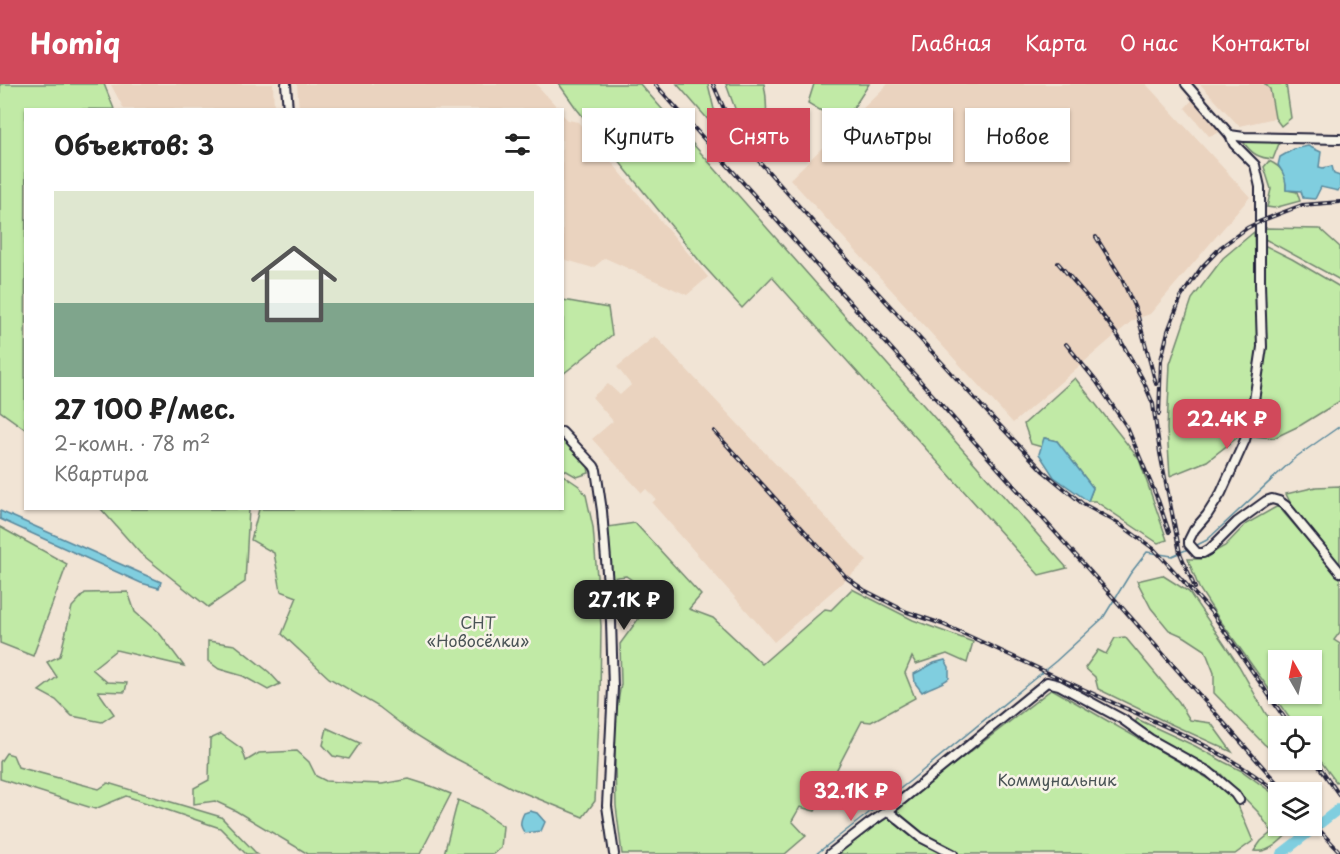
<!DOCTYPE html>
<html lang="ru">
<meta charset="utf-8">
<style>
:root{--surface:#fff;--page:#f6f6f6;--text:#222;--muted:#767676;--accent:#d1495b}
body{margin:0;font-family:"Playpen Sans",sans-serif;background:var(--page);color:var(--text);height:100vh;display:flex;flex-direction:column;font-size:22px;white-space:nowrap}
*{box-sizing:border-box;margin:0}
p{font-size:20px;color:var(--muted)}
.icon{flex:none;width:33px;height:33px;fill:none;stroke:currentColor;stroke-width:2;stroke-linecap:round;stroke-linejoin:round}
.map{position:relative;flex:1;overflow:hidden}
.drawer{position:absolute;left:24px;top:24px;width:540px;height:402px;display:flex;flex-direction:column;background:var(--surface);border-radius:0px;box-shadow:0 2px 4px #0004}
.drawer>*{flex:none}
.top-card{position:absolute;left:582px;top:24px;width:570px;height:54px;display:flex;gap:12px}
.needle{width:39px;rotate:351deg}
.fabs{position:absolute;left:1268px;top:566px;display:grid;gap:12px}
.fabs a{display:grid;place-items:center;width:54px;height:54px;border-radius:0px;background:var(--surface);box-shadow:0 2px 4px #0004;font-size:30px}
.price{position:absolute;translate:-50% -51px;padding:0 14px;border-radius:12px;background:var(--accent);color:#fff;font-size:20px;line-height:39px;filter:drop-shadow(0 2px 3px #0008)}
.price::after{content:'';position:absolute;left:50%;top:36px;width:18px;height:14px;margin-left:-9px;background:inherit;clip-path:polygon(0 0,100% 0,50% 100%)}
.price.on{background:#222;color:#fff}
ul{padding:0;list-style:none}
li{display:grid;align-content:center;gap:12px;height:318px;padding:0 30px}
li span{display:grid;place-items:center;height:186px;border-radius:0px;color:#555}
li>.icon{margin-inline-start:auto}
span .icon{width:108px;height:108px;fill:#fffc;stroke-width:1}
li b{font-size:26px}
h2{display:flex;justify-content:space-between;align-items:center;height:72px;padding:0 30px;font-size:26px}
.chip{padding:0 21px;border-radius:0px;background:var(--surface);box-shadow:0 2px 4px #0004;font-size:21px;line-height:54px}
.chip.on{background:var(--accent);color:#fff}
header{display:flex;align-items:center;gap:36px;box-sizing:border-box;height:84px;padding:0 30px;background:var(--accent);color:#fff}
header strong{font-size:28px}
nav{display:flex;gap:33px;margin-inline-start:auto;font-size:21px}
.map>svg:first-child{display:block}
.built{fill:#ead3bf}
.green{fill:#c1eaa6;stroke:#728670;stroke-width:1.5;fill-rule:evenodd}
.water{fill:#80cedf;stroke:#5a899d;stroke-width:1.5}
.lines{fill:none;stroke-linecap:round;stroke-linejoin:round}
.stream{stroke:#5a899d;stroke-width:1.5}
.river{stroke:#80cedf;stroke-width:10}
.minor-casing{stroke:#22223b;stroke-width:12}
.minor{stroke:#f7f3e8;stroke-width:8}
.rail-casing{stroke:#22223b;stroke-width:4}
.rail{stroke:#f7f3e8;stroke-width:1.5;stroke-dasharray:4.5;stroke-linecap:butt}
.labels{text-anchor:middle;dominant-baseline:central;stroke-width:5;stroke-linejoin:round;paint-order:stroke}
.park-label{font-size:16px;fill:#4a5456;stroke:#f7f3e8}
</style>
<header>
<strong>Homiq</strong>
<nav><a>Главная</a><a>Карта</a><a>О нас</a><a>Контакты</a></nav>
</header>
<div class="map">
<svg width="1340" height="770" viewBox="0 0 1340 770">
<rect width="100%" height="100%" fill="#f1e4d5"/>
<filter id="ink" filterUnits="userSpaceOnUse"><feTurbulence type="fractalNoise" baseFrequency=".0167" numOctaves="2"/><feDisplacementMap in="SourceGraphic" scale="12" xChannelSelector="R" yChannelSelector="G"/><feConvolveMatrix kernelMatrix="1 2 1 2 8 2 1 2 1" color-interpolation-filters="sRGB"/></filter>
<g filter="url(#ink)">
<g class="built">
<path d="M 123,0 L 273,0 L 274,25 L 124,25 L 111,1 Z"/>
<path d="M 297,0 L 536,0 L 559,25 L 299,25 Z"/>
<path d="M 888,0 L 1146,0 L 1250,113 L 1150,230 L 1133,236 L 1013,339 L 790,95 Z"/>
<path d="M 1200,0 L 1265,0 L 1270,5 L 1275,34 L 1239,42 Z"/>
<path d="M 1194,14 L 1223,47 L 1209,52 L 1185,24 Z"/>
<path d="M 562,30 L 568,36 L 578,38 L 708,193 L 687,211 L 605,174 L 593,184 L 563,175 Z"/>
<path d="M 655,252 L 867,477 L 774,558 L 652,419 L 656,415 L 646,405 L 642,409 L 592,355 L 613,337 L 592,313 L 608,300 L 620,311 L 631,301 L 617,283 Z"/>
</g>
<g class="green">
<path d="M 0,0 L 104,0 L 114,25 L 26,26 L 25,345 L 0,327 Z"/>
<path d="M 559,0 L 640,0 L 1067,484 L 1039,491 L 772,193 L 742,224 L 702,180 L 576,24 Z"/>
<path d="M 677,0 L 708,0 L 717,38 L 711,39 Z"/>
<path d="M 726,0 L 764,0 C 768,20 767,43 759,62 L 737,30 Z"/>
<path d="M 814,0 L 869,0 L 843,40 L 808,19 Z"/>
<path d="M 1265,0 L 1286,0 L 1291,34 L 1281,42 L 1275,34 L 1270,5 Z"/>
<path d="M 1248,55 L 1280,57 L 1273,75 C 1259,74 1252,70 1244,59 Z"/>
<path d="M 1269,77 C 1282,83 1287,90 1286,106 L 1297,108 L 1300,117 L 1274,124 L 1267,123 L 1271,105 L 1264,83 Z"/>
<path d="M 1265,144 L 1320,145 L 1340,163 L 1340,196 L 1263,154 Z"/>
<path d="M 1254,148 L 1258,264 L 1243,349 L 1207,377 L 1170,392 L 1167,345 L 1170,280 L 1192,215 L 1223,174 Z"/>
<path d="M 1262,160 L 1292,175 L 1340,203 L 1340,317 L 1301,341 L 1274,354 L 1253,352 L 1262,298 L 1265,263 Z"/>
<path d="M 563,216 L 608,224 L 612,251 L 563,290 Z"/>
<path d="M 1075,294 L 1139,375 L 1167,456 L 1158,459 L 1095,417 L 1088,417 L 1093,404 L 1057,357 L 1045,354 L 1042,363 L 1031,360 L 1024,340 Z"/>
<path d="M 562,354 L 588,383 L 589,389 L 577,393 L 563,385 Z"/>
<path d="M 563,391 L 579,402 L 586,411 L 593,443 L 601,542 L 600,614 L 595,717 L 583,733 L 512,704 L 447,670 L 410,647 L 379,623 L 329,594 L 282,550 L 297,513 L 281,507 L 274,469 L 251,456 L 259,425 L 562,424 Z"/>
<path d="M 1340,402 L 1340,481 L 1291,420 L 1286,410 L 1316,403 Z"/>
<path d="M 1278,422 L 1340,494 L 1340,548 L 1334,556 L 1340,560 L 1340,697 L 1336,698 L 1311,664 L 1311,642 L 1295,642 L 1215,529 L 1199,504 L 1188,475 L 1201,475 L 1225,462 L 1246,440 ZM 1278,576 L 1311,576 L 1311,609 L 1278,609 Z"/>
<path d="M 101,425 L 249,425 L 245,498 L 208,523 L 140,469 Z"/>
<path d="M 635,439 L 701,511 L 689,525 L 713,534 L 762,580 L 825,525 L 831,526 L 852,505 L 913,536 L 973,558 L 967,579 L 947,570 L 916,580 L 912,573 L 905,589 L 915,614 L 871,638 L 862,637 L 815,727 L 800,723 L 792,737 L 806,752 L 785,770 L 622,770 L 616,722 L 614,642 L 621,600 L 620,560 L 655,512 L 626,492 L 611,494 L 608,443 Z"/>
<path d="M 0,443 L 67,480 L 33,572 L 0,559 Z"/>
<path d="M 1162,491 L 1189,508 L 1239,582 L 1266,630 L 1278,642 L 1278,671 L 1264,660 L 1214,609 L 1214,589 L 1205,566 L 1185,553 L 1169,546 L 1151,524 L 1137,497 Z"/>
<path d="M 128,508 L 135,528 L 160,550 L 184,582 L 116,566 L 92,585 L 107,598 L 127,599 L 125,608 L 98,607 L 114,630 L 102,638 L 72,632 L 56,616 L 39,607 L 57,593 L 47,578 L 60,572 L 72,523 L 85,509 Z"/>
<path d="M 1125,553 L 1179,618 L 1190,636 L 1211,639 L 1232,668 L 1162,636 L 1098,605 L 1095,593 L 1085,584 L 1098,566 L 1106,570 L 1115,554 Z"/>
<path d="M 208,557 L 235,561 L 269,588 L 280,600 L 268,606 L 243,592 L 219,585 L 208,577 Z"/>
<path d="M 1052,605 L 1216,699 L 1237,719 L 1253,757 L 1235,770 L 837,770 Z"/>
<path d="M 1137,635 L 1195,662 L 1224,678 L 1242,687 L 1278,713 L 1278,741 L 1296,741 C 1286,751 1272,770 1254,767 L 1261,757 L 1272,748 L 1259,729 L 1220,689 L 1159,655 L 1135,639 Z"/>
<path d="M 327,644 L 360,659 L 349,675 L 333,672 L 323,661 Z"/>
<path d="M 221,650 L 242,665 L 246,677 L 259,669 L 297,667 L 309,678 L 316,692 L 326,697 L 355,699 L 382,700 L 409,695 L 431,702 L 451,710 L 420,770 L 308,770 L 236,727 L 215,717 L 194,720 L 194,704 L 209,696 L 210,655 Z"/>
<path d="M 6,669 L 13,671 L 18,683 L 99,705 L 108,699 L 221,733 L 257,770 L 246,770 L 220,744 L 126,712 L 95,725 L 0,695 L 0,678 Z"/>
<path d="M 458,716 L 479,725 L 503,742 L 501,764 L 493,770 L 444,770 Z"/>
</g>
<g class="water">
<path d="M 1308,62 L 1321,68 L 1319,83 L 1323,84 L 1332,82 L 1334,90 L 1340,92 L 1340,103 L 1338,107 L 1321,103 L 1315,115 L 1303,114 L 1301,107 L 1286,106 C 1287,96 1284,89 1278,81 L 1280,73 L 1294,65 Z"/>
<path d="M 1044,354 L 1057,357 L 1093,404 L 1088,417 L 1054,393 L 1039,370 Z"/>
<path d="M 0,427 L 161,498 L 159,504 L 141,499 L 0,435 Z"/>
<path d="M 945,576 L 949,583 L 949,594 C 943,600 930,603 922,608 L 915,599 L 914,590 L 934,579 Z"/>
<path d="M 530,727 L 537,729 L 545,738 L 541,747 L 525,749 C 519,742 520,737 524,729 Z"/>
</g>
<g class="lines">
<g class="stream">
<path d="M 1195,462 L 1207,456 L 1296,373 L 1340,342"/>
<path d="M 816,770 L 910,697 L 1056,577 L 1103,534 L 1130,490 L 1147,468 L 1172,472 L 1188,465"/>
</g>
<path class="river" d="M 1281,770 L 1340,724"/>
<defs>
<g id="minor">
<path d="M 286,0 L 288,26"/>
<path d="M 1186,0 L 1230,51 L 1244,53 L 1340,55"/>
<path d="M 1230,51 L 1234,60 L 1255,81 L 1260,103 L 1260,200 L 1262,263 L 1252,330 L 1245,356 L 1221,409 L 1207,431 L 1194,446 L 1189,456 L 1189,460 L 1197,469 L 1203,469 L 1210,465 L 1237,438 L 1266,417 L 1272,415 L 1279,417 L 1286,422 L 1340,488"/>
<path d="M 562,348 L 594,382 L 596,386 L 602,427 L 611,537 L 613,604 L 607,722 L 614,770"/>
<path d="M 888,727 L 920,753 L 953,770"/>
<path d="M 830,770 L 870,739 L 888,727 L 1047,598 L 1059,601 L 1122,635 L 1150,655 L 1209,688 L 1235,710 L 1239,716"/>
</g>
</defs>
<use href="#minor" class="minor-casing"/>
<use href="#minor" class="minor"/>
<defs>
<g id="rail">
<path d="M 655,0 L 1096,494 L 1285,708"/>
<path d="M 713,0 L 729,36 L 758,76 L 814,139 L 988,329 L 1043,387 L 1083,420 L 1118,439 L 1154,465 L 1214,531"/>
<path d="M 1096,153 L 1121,193 L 1137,229 L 1156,300"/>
<path d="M 1058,179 L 1097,224 L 1118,252 L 1142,294 L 1153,320 L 1160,369 L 1180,469 L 1195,504"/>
<path d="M 1066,260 L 1096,297 L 1127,343 L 1158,416 L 1169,448"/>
<path d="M 1159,330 L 1161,276 L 1168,247 L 1181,213 L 1202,183 L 1221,163 L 1247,144 L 1261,137 L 1302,121 L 1340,118"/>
<path d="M 714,347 L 847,494 L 864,506 L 907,528 L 942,540 C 994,563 1045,588 1096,611 C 1159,640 1225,665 1278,709"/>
<path d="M 1210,526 L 1290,642"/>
<path d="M 1311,671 L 1340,712"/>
<path d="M 1311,737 L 1340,768"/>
</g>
</defs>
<use href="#rail" class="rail-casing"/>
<use href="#rail" class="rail"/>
</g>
</g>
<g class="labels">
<g class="park-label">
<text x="478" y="538">СНТ<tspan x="478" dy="18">«Новосёлки»</tspan></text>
<text x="1057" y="695">Коммунальник</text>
</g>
</g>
</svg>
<div class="fabs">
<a><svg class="needle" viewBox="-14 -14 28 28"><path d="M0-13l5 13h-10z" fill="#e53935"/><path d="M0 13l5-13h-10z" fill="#767676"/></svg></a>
<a><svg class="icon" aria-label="locate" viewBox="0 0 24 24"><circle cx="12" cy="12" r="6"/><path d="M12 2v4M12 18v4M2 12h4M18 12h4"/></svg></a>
<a><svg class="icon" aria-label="layers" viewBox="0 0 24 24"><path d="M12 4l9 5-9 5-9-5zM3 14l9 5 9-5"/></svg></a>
</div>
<b class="price" style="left:1227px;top:366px">22.4K ₽</b>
<b class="price on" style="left:624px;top:547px">27.1K ₽</b>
<b class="price" style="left:851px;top:738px">32.1K ₽</b>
<div class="top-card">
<a class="chip">Купить</a>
<a class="chip on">Снять</a>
<a class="chip">Фильтры</a>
<a class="chip">Новое</a>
</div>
<section class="drawer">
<h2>Объектов: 3<svg class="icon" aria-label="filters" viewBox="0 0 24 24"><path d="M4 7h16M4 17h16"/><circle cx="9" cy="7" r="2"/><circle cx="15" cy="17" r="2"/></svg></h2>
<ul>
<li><span style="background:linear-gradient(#dfe7d0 60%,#7fa58c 0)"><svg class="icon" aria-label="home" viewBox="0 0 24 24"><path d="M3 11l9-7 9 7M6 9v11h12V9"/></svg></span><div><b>27 100 ₽/мес.</b><p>2-комн. · 78 m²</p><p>Квартира</p></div></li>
</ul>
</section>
</div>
